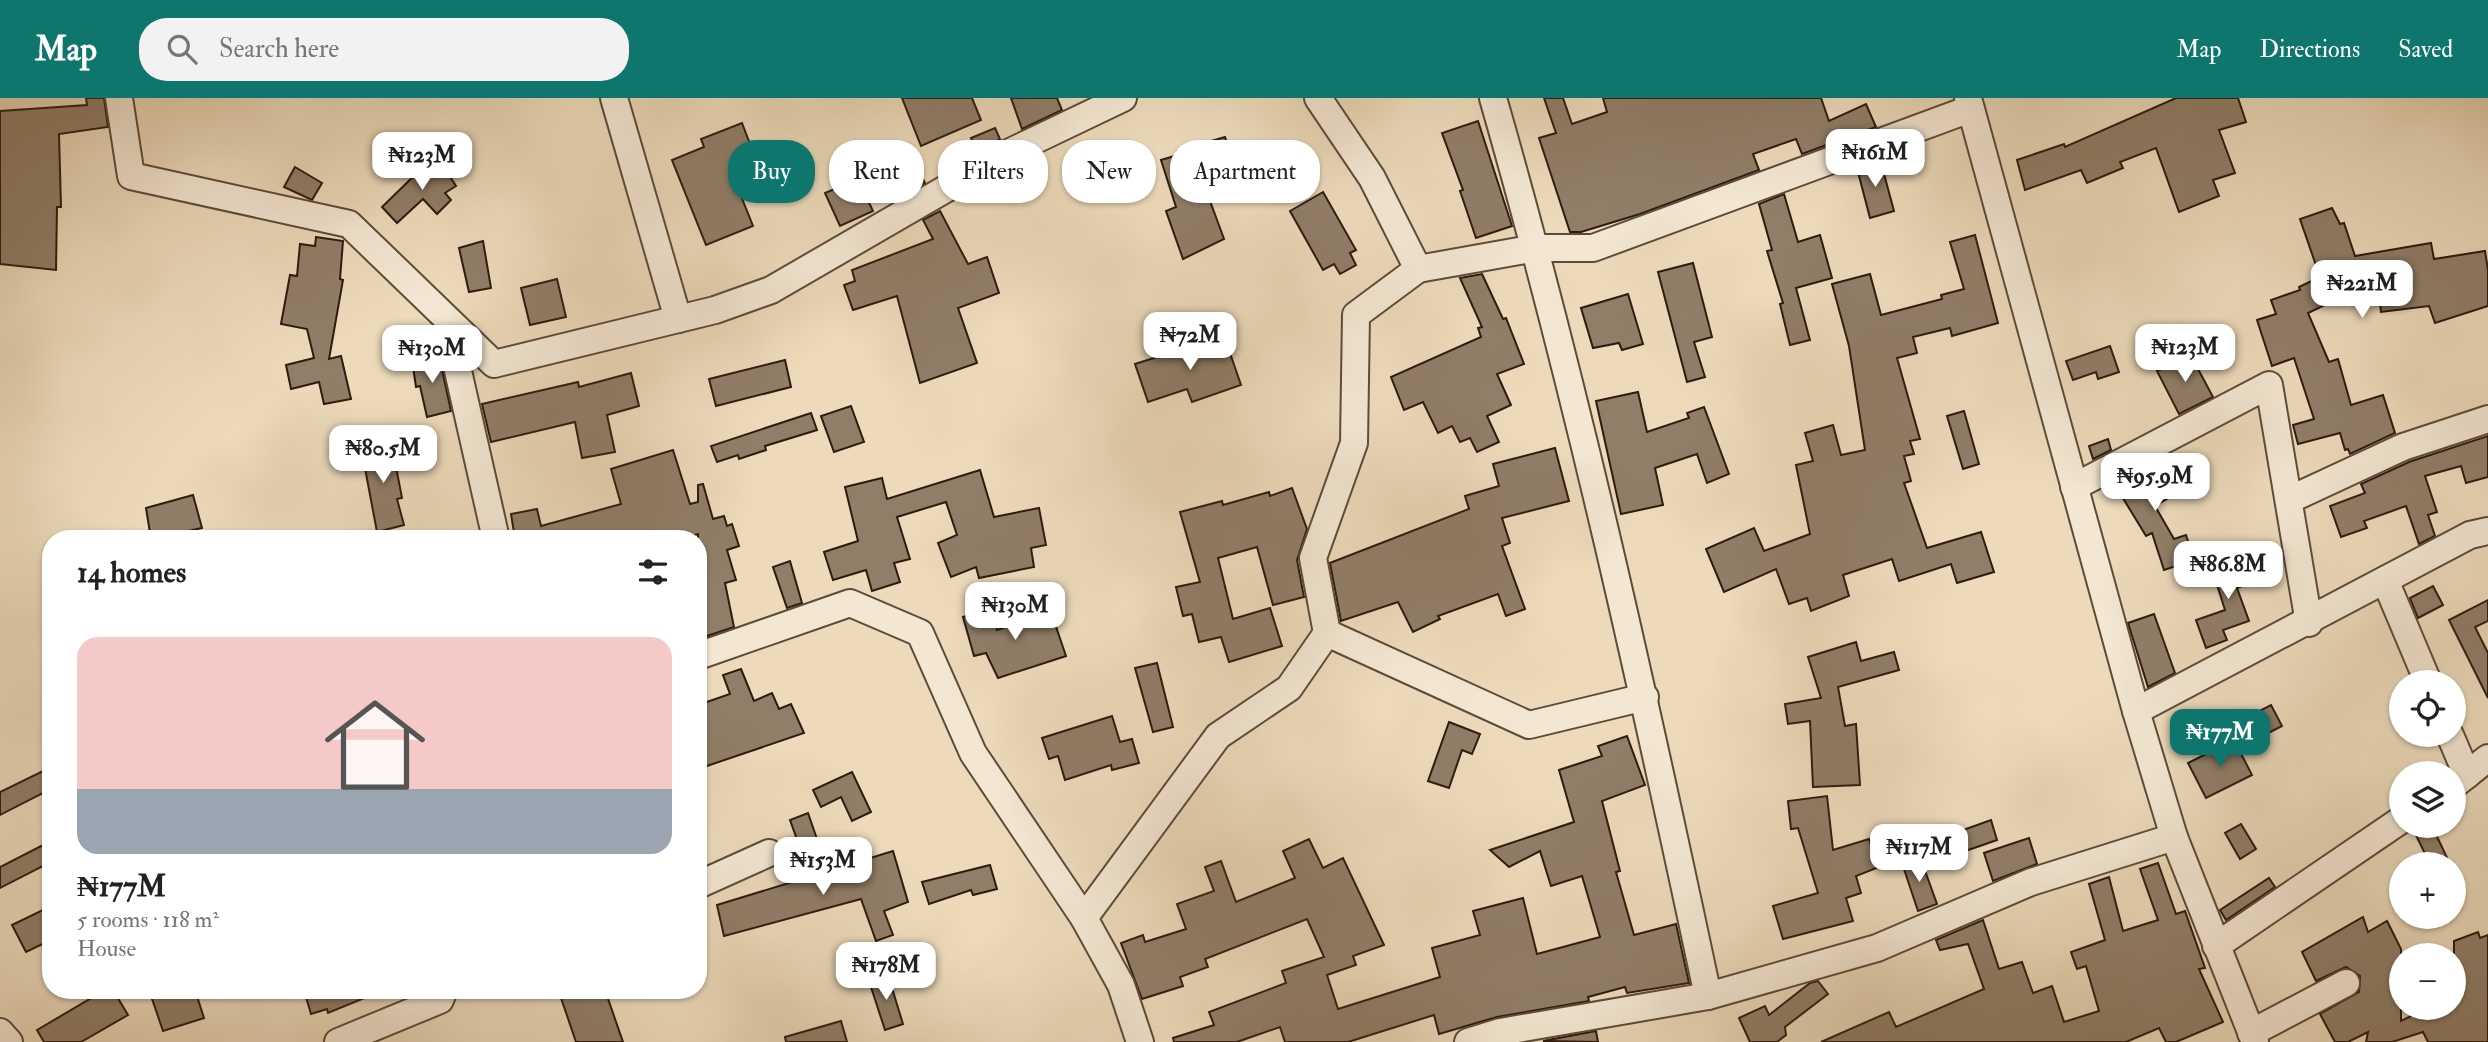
<!DOCTYPE html>
<meta charset="utf-8">
<style>
:root{--surface:#fff;--page:#f2f2f2;--text:#222;--muted:#767676;--accent:#0f766e}
body{margin:0;font-family:"IM FELL Double Pica",serif;background:var(--page);color:var(--text);height:100vh;display:flex;flex-direction:column;font-size:26px;white-space:nowrap}
*{box-sizing:border-box;margin:0}
p{font-size:23px;color:var(--muted)}
.icon{flex:none;width:38px;height:38px;fill:none;stroke:currentColor;stroke-width:2;stroke-linecap:round;stroke-linejoin:round}
.map{position:relative;flex:1;overflow:hidden}
.sheet{position:absolute;left:42px;top:432px;width:665px;height:469px;display:flex;flex-direction:column;background:var(--surface);border-radius:28px;box-shadow:0 2px 5px #0004}
.sheet>*{flex:none}
.top-card{position:absolute;left:728px;top:42px;width:665px;height:63px;display:flex;gap:14px}
.tools{position:absolute;left:2389px;top:572px;display:grid;gap:14px}
.tools a{display:grid;place-items:center;width:77px;height:77px;border-radius:50%;background:var(--surface);box-shadow:0 2px 5px #0004;font-size:35px}
.price{position:absolute;translate:-50% -60px;padding:0 16px;border-radius:14px;background:#fff;color:#222;font-size:23px;line-height:46px;filter:drop-shadow(0 2px 4px #0008)}
.price::after{content:'';position:absolute;left:50%;top:42px;width:21px;height:16px;margin-left:-10px;background:inherit;clip-path:polygon(0 0,100% 0,50% 100%)}
.price.current{background:var(--accent);color:#fff}
ul{padding:0;list-style:none}
li{display:grid;align-content:center;gap:14px;height:371px;padding:0 35px}
li span{display:grid;place-items:center;height:217px;border-radius:21px;color:#555}
li>.icon{margin-inline-start:auto}
span .icon{width:126px;height:126px;fill:#fffc;stroke-width:1}
li b{font-size:30px}
h2{display:flex;justify-content:space-between;align-items:center;height:84px;padding:0 35px;font-size:30px}
.tag{padding:0 24px;border-radius:28px;background:var(--surface);box-shadow:0 2px 5px #0004;font-size:24px;line-height:63px}
.tag.current{background:var(--accent);color:#fff}
header{display:flex;align-items:center;gap:42px;box-sizing:border-box;height:98px;padding:0 35px;background:var(--accent);color:#fff}
header strong{font-size:33px}
nav{display:flex;gap:38px;margin-inline-start:auto;font-size:24px}
.search{width:490px;height:63px;background:var(--page);display:flex;align-items:center;gap:18px;box-sizing:border-box;padding:0 24px;border-radius:28px;color:var(--muted);font-size:26px}
.map>svg:first-child{display:block}
.building{fill:#907e68;stroke:#2d1b0f;stroke-width:2}
.lines{fill:none;stroke-linecap:round;stroke-linejoin:round}
.minor-casing{stroke:#5d4b3a;stroke-width:30}
.minor{stroke:#f3e7d3;stroke-width:26}
</style>
<header>
<strong>Map</strong>
<div class="search"><svg class="icon" aria-label="search" viewBox="0 0 24 24"><circle cx="10" cy="10" r="6"/><path d="M15 15l6 6"/></svg>Search here</div>
<nav><a>Map</a><a>Directions</a><a>Saved</a></nav>
</header>
<div class="map">
<svg width="2488" height="944" viewBox="0 0 2488 944">
<rect width="100%" height="100%" fill="#ecdabb"/>
<filter id="stains"><feTurbulence type="fractalNoise" baseFrequency=".00286" numOctaves="4"/><feColorMatrix values="0 0 0 0 .2 0 0 0 0 .09 0 0 0 0 .02 0 0 0 .5 -.17"/></filter>
<radialGradient id="worn" r=".72"><stop offset=".6" stop-color="#630" stop-opacity="0"/><stop offset="1" stop-color="#630" stop-opacity=".3"/></radialGradient>
<g class="building">
<path d="M 86,0 L 104,0 L 108,29 L 59,36 L 61,109 L 57,109 L 56,172 L 0,166 L 0,13 L 87,7 Z"/>
<path d="M 902,0 L 972,0 L 981,22 L 921,48 Z"/>
<path d="M 1011,0 L 1057,0 L 1062,12 L 1022,31 Z"/>
<path d="M 1544,0 L 1563,0 L 1572,26 L 1607,14 L 1603,0 L 1821,0 L 1829,23 L 1866,6 L 1876,29 L 1802,56 L 1796,41 L 1753,56 L 1759,72 L 1640,116 L 1581,134 L 1570,134 L 1539,40 L 1556,35 Z"/>
<path d="M 2176,0 L 2238,0 L 2246,24 L 2219,32 L 2235,75 L 2213,82 L 2219,98 L 2179,114 L 2156,50 L 2120,64 L 2123,70 L 2087,85 L 2081,72 L 2025,92 L 2017,62 L 2064,46 L 2065,49 Z"/>
<path d="M 1478,23 L 1512,128 L 1476,140 L 1460,93 L 1463,92 L 1442,35 Z"/>
<path d="M 742,25 L 758,67 L 733,78 L 753,128 L 706,147 L 672,62 L 704,49 L 701,41 Z"/>
<path d="M 995,30 L 1000,41 L 978,54 L 971,40 Z"/>
<path d="M 1225,39 L 1239,80 L 1206,92 L 1224,141 L 1183,161 L 1166,113 L 1176,109 L 1161,62 L 1178,57 L 1177,53 Z"/>
<path d="M 1880,61 L 1894,113 L 1870,120 L 1857,70 Z"/>
<path d="M 440,63 L 456,88 L 445,95 L 451,102 L 437,116 L 423,101 L 397,125 L 382,109 L 421,71 L 424,74 Z"/>
<path d="M 295,69 L 322,85 L 312,102 L 284,89 Z"/>
<path d="M 858,81 L 873,113 L 840,128 L 825,95 Z"/>
<path d="M 923,81 L 925,85 L 909,94 L 906,89 Z"/>
<path d="M 1323,94 L 1356,152 L 1350,155 L 1356,167 L 1340,176 L 1334,166 L 1323,172 L 1290,113 Z"/>
<path d="M 1784,96 L 1798,144 L 1820,137 L 1832,180 L 1796,190 L 1810,242 L 1790,247 L 1780,206 L 1783,205 L 1767,153 L 1772,152 L 1759,106 Z"/>
<path d="M 2332,110 L 2340,126 L 2344,125 L 2355,158 L 2431,145 L 2434,161 L 2485,153 L 2488,172 L 2488,208 L 2435,225 L 2429,208 L 2381,214 L 2377,182 L 2308,215 L 2329,264 L 2338,261 L 2351,307 L 2383,297 L 2395,335 L 2350,356 L 2348,351 L 2345,352 L 2340,335 L 2298,346 L 2293,327 L 2314,321 L 2294,260 L 2272,268 L 2257,222 L 2276,216 L 2271,202 L 2300,192 L 2299,189 L 2320,179 L 2300,121 Z"/>
<path d="M 940,113 L 968,166 L 987,159 L 999,195 L 958,210 L 977,265 L 920,285 L 897,198 L 853,212 L 844,187 L 855,183 L 852,172 L 933,141 L 923,122 Z"/>
<path d="M 1975,137 L 1998,225 L 1952,238 L 1950,230 L 1913,239 L 1917,255 L 1897,260 L 1920,341 L 1910,343 L 1914,356 L 1904,358 L 1911,383 L 1904,385 L 1927,450 L 1981,434 L 1994,474 L 1957,485 L 1951,466 L 1899,483 L 1892,461 L 1843,477 L 1849,498 L 1811,513 L 1807,500 L 1789,506 L 1776,471 L 1724,494 L 1706,451 L 1754,430 L 1764,453 L 1810,436 L 1796,367 L 1813,363 L 1805,335 L 1833,327 L 1841,357 L 1865,352 L 1849,248 L 1832,186 L 1870,176 L 1881,217 L 1942,201 L 1941,197 L 1964,191 L 1950,144 Z"/>
<path d="M 316,139 L 343,143 L 340,181 L 343,182 L 329,261 L 341,258 L 351,301 L 324,306 L 319,284 L 291,291 L 286,267 L 314,260 L 307,231 L 281,226 L 290,177 L 297,178 L 300,146 L 315,148 Z"/>
<path d="M 483,143 L 491,190 L 469,194 L 459,150 Z"/>
<path d="M 1693,165 L 1712,239 L 1694,244 L 1705,279 L 1687,284 L 1658,174 Z"/>
<path d="M 1482,176 L 1503,221 L 1506,220 L 1524,266 L 1497,276 L 1511,307 L 1487,318 L 1499,344 L 1477,354 L 1470,340 L 1460,344 L 1452,328 L 1438,335 L 1423,304 L 1404,312 L 1391,279 L 1481,239 L 1478,230 L 1482,229 L 1460,180 Z"/>
<path d="M 557,181 L 566,219 L 530,227 L 521,190 Z"/>
<path d="M 1628,196 L 1643,246 L 1622,252 L 1619,245 L 1593,250 L 1581,210 Z"/>
<path d="M 1224,238 L 1241,287 L 1192,304 L 1187,291 L 1148,304 L 1135,266 Z"/>
<path d="M 2110,248 L 2119,274 L 2098,281 L 2096,274 L 2073,282 L 2066,263 Z"/>
<path d="M 2190,256 L 2213,299 L 2179,316 L 2157,273 Z"/>
<path d="M 442,258 L 441,267 L 451,313 L 427,319 L 420,288 L 416,289 L 412,262 Z"/>
<path d="M 785,262 L 791,289 L 716,308 L 709,281 Z"/>
<path d="M 631,275 L 639,308 L 607,317 L 615,354 L 582,360 L 575,324 L 491,344 L 482,306 L 578,284 L 579,289 Z"/>
<path d="M 1638,294 L 1647,334 L 1689,320 L 1687,315 L 1704,309 L 1729,376 L 1707,385 L 1697,356 L 1655,370 L 1663,407 L 1621,416 L 1596,303 Z"/>
<path d="M 851,308 L 864,344 L 834,354 L 821,318 Z"/>
<path d="M 1964,313 L 1979,366 L 1963,371 L 1947,318 Z"/>
<path d="M 811,315 L 817,332 L 765,348 L 766,352 L 739,361 L 738,357 L 717,364 L 711,348 Z"/>
<path d="M 2488,338 L 2488,379 L 2466,385 L 2461,368 L 2425,378 L 2437,414 L 2428,417 L 2435,438 L 2419,446 L 2406,408 L 2364,423 L 2367,430 L 2341,439 L 2330,408 L 2365,395 L 2361,386 L 2409,364 Z"/>
<path d="M 2108,341 L 2111,352 L 2093,361 L 2089,348 Z"/>
<path d="M 391,343 L 402,400 L 397,401 L 404,427 L 377,434 L 361,349 Z"/>
<path d="M 1555,350 L 1569,403 L 1502,420 L 1510,445 L 1502,448 L 1525,511 L 1506,518 L 1498,496 L 1438,518 L 1440,521 L 1413,534 L 1398,504 L 1341,523 L 1330,465 L 1469,411 L 1465,398 L 1499,388 L 1493,366 Z"/>
<path d="M 673,352 L 690,406 L 698,404 L 698,387 L 703,386 L 713,421 L 724,418 L 727,428 L 732,426 L 739,448 L 727,452 L 736,482 L 725,485 L 734,529 L 698,541 L 698,436 L 682,441 L 515,441 L 511,416 L 537,411 L 541,428 L 621,406 L 611,371 Z"/>
<path d="M 2158,363 L 2177,395 L 2155,408 L 2174,441 L 2186,437 L 2194,462 L 2164,472 L 2152,435 L 2146,438 L 2115,387 Z"/>
<path d="M 980,372 L 994,419 L 1039,410 L 1046,447 L 1031,450 L 1034,469 L 979,480 L 976,469 L 951,479 L 938,445 L 957,437 L 946,404 L 897,419 L 910,461 L 894,465 L 900,484 L 872,493 L 866,472 L 833,482 L 824,454 L 858,443 L 845,389 L 882,380 L 887,401 Z"/>
<path d="M 1292,390 L 1307,431 L 1297,462 L 1304,499 L 1273,507 L 1257,449 L 1218,460 L 1233,521 L 1270,510 L 1282,548 L 1229,564 L 1221,539 L 1199,544 L 1192,516 L 1183,518 L 1176,489 L 1200,484 L 1180,414 L 1222,403 L 1223,407 L 1269,394 L 1270,398 Z"/>
<path d="M 193,397 L 202,430 L 151,441 L 146,410 Z"/>
<path d="M 2250,458 L 2258,482 L 2237,490 L 2249,523 L 2223,532 L 2227,542 L 2206,550 L 2196,522 L 2225,512 L 2212,471 Z"/>
<path d="M 790,463 L 802,505 L 787,510 L 773,469 Z"/>
<path d="M 2433,488 L 2443,507 L 2418,520 L 2410,500 Z"/>
<path d="M 2488,502 L 2488,523 L 2475,529 L 2488,555 L 2488,600 L 2449,522 Z"/>
<path d="M 991,511 L 997,532 L 1051,514 L 1066,558 L 998,580 L 986,555 L 974,558 L 963,519 Z"/>
<path d="M 2154,516 L 2175,575 L 2148,589 L 2128,525 Z"/>
<path d="M 1856,544 L 1861,563 L 1894,554 L 1899,572 L 1838,589 L 1845,628 L 1856,626 L 1860,687 L 1813,689 L 1810,623 L 1788,626 L 1785,606 L 1821,600 L 1808,559 Z"/>
<path d="M 1157,565 L 1173,629 L 1153,634 L 1135,570 Z"/>
<path d="M 741,571 L 754,603 L 772,595 L 779,611 L 791,606 L 804,635 L 698,671 L 698,607 L 730,596 L 723,577 Z"/>
<path d="M 2271,607 L 2282,628 L 2245,647 L 2234,626 Z"/>
<path d="M 1112,618 L 1120,644 L 1132,641 L 1139,665 L 1112,672 L 1111,667 L 1065,682 L 1058,658 L 1049,661 L 1042,640 Z"/>
<path d="M 1449,624 L 1480,636 L 1472,656 L 1462,652 L 1449,690 L 1428,683 Z"/>
<path d="M 1627,638 L 1645,687 L 1602,703 L 1620,773 L 1616,774 L 1634,837 L 1676,826 L 1689,885 L 1627,895 L 1625,889 L 1588,899 L 1589,903 L 1497,919 L 1439,936 L 1434,917 L 1348,944 L 1285,944 L 1280,929 L 1237,944 L 1174,944 L 1173,940 L 1214,927 L 1209,914 L 1286,885 L 1282,873 L 1324,859 L 1307,821 L 1205,861 L 1208,869 L 1180,879 L 1183,888 L 1142,901 L 1121,845 L 1143,837 L 1145,844 L 1186,831 L 1177,806 L 1214,793 L 1205,769 L 1221,763 L 1236,804 L 1295,780 L 1283,753 L 1309,741 L 1323,770 L 1343,760 L 1384,847 L 1353,858 L 1356,867 L 1327,877 L 1338,911 L 1440,879 L 1432,850 L 1480,837 L 1473,813 L 1523,800 L 1537,856 L 1600,839 L 1582,778 L 1551,788 L 1540,753 L 1509,769 L 1490,752 L 1574,724 L 1559,672 L 1602,658 L 1598,648 Z"/>
<path d="M 2234,642 L 2252,677 L 2206,700 L 2188,665 Z"/>
<path d="M 51,669 L 51,691 L 0,717 L 0,694 Z"/>
<path d="M 852,674 L 871,714 L 852,723 L 841,699 L 821,709 L 813,692 Z"/>
<path d="M 1827,698 L 1833,752 L 1869,741 L 1879,769 L 1856,778 L 1861,795 L 1846,800 L 1853,823 L 1783,841 L 1773,808 L 1818,795 L 1798,730 L 1791,731 L 1788,703 Z"/>
<path d="M 808,715 L 817,741 L 799,747 L 790,722 Z"/>
<path d="M 1991,722 L 1997,742 L 1925,767 L 1918,748 Z"/>
<path d="M 2241,726 L 2256,751 L 2240,761 L 2225,735 Z"/>
<path d="M 2415,728 L 2432,728 L 2450,766 L 2430,766 L 2413,731 Z"/>
<path d="M 2029,740 L 2037,766 L 1993,783 L 1984,755 Z"/>
<path d="M 51,743 L 51,764 L 0,790 L 0,769 Z"/>
<path d="M 893,753 L 908,804 L 884,813 L 893,837 L 876,843 L 861,801 L 724,838 L 717,807 Z"/>
<path d="M 1920,759 L 1937,806 L 1918,813 L 1902,765 Z"/>
<path d="M 2158,765 L 2176,816 L 2185,813 L 2205,870 L 2199,871 L 2223,924 L 2176,944 L 2166,944 L 2159,930 L 2126,944 L 1821,944 L 1889,914 L 1896,929 L 1984,891 L 1968,846 L 1940,852 L 1936,842 L 1983,822 L 1999,871 L 2022,864 L 2033,895 L 2052,888 L 2064,924 L 2099,913 L 2086,868 L 2077,871 L 2071,854 L 2105,842 L 2089,786 L 2109,779 L 2123,833 L 2158,822 L 2140,771 Z"/>
<path d="M 990,767 L 997,791 L 973,797 L 971,792 L 929,806 L 922,784 Z"/>
<path d="M 2269,780 L 2275,789 L 2226,822 L 2220,812 Z"/>
<path d="M 51,808 L 51,842 L 26,854 L 12,827 Z"/>
<path d="M 2363,819 L 2368,834 L 2387,823 L 2401,851 L 2401,923 L 2427,910 L 2454,910 L 2454,843 L 2478,834 L 2480,840 L 2488,837 L 2488,944 L 2428,944 L 2423,934 L 2392,944 L 2366,944 L 2368,934 L 2348,944 L 2335,944 L 2320,916 L 2359,894 L 2360,878 L 2346,869 L 2316,883 L 2302,854 Z"/>
<path d="M 888,877 L 903,926 L 885,932 L 869,883 Z"/>
<path d="M 1818,883 L 1828,896 L 1785,929 L 1786,937 L 1777,944 L 1750,944 L 1739,920 L 1765,908 L 1769,917 L 1810,885 Z"/>
<path d="M 105,892 L 113,892 L 128,917 L 81,944 L 44,944 L 37,932 Z"/>
<path d="M 149,892 L 195,892 L 204,920 L 163,933 Z"/>
<path d="M 304,892 L 371,892 L 372,897 L 328,915 L 327,911 L 311,916 Z"/>
<path d="M 574,892 L 605,892 L 623,944 L 576,944 L 560,897 Z"/>
<path d="M 841,923 L 847,944 L 786,944 L 785,939 Z"/>
<path d="M 1596,933 L 1598,944 L 1543,943 Z"/>
</g>
<g class="lines">
<defs>
<g id="minor">
<path d="M 119,0 L 131,78 L 349,126 L 494,266 L 715,212 L 771,192 L 1006,56 L 1123,0"/>
<path d="M 614,0 L 678,221"/>
<path d="M 1318,0 L 1372,80 L 1418,171 L 1536,150 L 1593,150 L 1970,11"/>
<path d="M 1493,0 C 1578,296 1644,597 1708,898"/>
<path d="M 1968,0 L 2136,613 L 2174,739 L 2255,944"/>
<path d="M 456,264 L 496,441"/>
<path d="M 2074,389 L 2269,287 L 2309,525"/>
<path d="M 2291,401 L 2403,349 L 2488,321"/>
<path d="M 2385,482 L 2428,584"/>
<path d="M 1327,535 L 1313,460 L 1354,345 L 1356,217 L 1418,171"/>
<path d="M 698,558 L 850,505 L 920,535 L 973,655 L 1084,820"/>
<path d="M 2136,613 L 2470,437 L 2488,433"/>
<path d="M 2450,637 L 2467,677"/>
<path d="M 2454,687 L 2488,660"/>
<path d="M 698,787 L 769,755"/>
<path d="M 2216,848 L 2401,722"/>
<path d="M 0,934 L 9,944"/>
<path d="M 2251,935 L 2346,885"/>
<path d="M 338,944 L 440,902 L 444,892"/>
<path d="M 1140,944 L 1121,887 L 1084,820 L 1218,638 L 1289,590 L 1327,535 L 1529,627 L 1645,599"/>
<path d="M 1468,944 L 1500,934 L 1708,898 L 1877,850 L 2031,784 L 2174,739"/>
</g>
</defs>
<use href="#minor" class="minor-casing"/>
<use href="#minor" class="minor"/>
</g>
<rect width="100%" height="100%" filter="url(#stains)"/>
<rect width="100%" height="100%" fill="url(#worn)"/>
</svg>
<div class="tools">
<a><svg class="icon" aria-label="locate" viewBox="0 0 24 24"><circle cx="12" cy="12" r="6"/><path d="M12 2v4M12 18v4M2 12h4M18 12h4"/></svg></a>
<a><svg class="icon" aria-label="layers" viewBox="0 0 24 24"><path d="M12 4l9 5-9 5-9-5zM3 14l9 5 9-5"/></svg></a>
<a>+</a>
<a>−</a>
</div>
<b class="price" style="left:1875px;top:91px">₦161M</b>
<b class="price" style="left:422px;top:94px">₦123M</b>
<b class="price" style="left:2362px;top:222px">₦221M</b>
<b class="price" style="left:1190px;top:274px">₦72M</b>
<b class="price" style="left:2185px;top:286px">₦123M</b>
<b class="price" style="left:432px;top:287px">₦130M</b>
<b class="price" style="left:383px;top:387px">₦80.5M</b>
<b class="price" style="left:2155px;top:415px">₦95.9M</b>
<b class="price" style="left:2228px;top:503px">₦86.8M</b>
<b class="price" style="left:1015px;top:544px">₦130M</b>
<b class="price current" style="left:2220px;top:671px">₦177M</b>
<b class="price" style="left:1919px;top:786px">₦117M</b>
<b class="price" style="left:823px;top:799px">₦153M</b>
<b class="price" style="left:886px;top:904px">₦178M</b>
<div class="top-card">
<a class="tag current">Buy</a>
<a class="tag">Rent</a>
<a class="tag">Filters</a>
<a class="tag">New</a>
<a class="tag">Apartment</a>
</div>
<section class="sheet">
<h2>14 homes<svg class="icon" aria-label="filters" viewBox="0 0 24 24"><path d="M4 7h16M4 17h16"/><circle cx="9" cy="7" r="2"/><circle cx="15" cy="17" r="2"/></svg></h2>
<ul>
<li><span style="background:linear-gradient(#f6c9c9 70%,#9aa5b1 0)"><svg class="icon" aria-label="home" viewBox="0 0 24 24"><path d="M3 11l9-7 9 7M6 9v11h12V9"/></svg></span><div><b>₦177M</b><p>5 rooms · 118 m²</p><p>House</p></div></li>
</ul>
</section>
</div>
